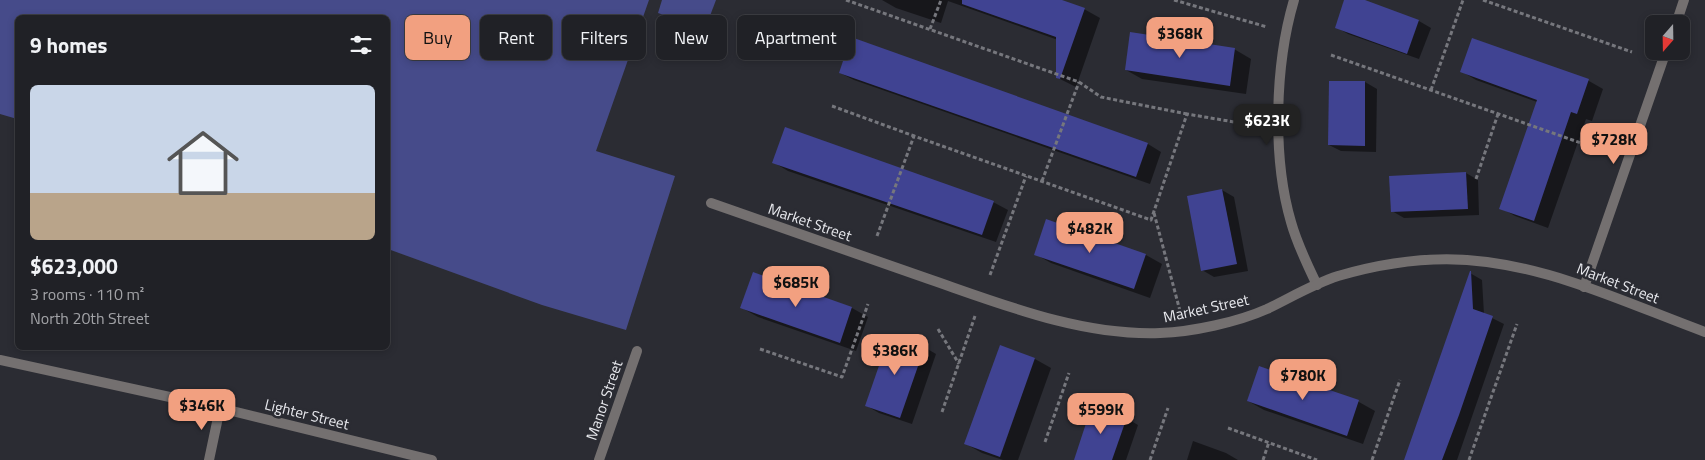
<!DOCTYPE html>
<meta charset="utf-8">
<style>
:root{--surface:#202126;--page:#2d2e32;--text:#f1f3f6;--muted:#a2a3a7;--line:#3d3e43;--accent:#f2a080}
body{margin:0;font-family:"Titillium Web",sans-serif;background:var(--page);color:var(--text);height:100vh;display:flex;flex-direction:column;font-size:19px;white-space:nowrap}
*{box-sizing:border-box;margin:0}
p{font-size:16px;color:var(--muted)}
.icon{flex:none;width:28px;height:28px;fill:none;stroke:currentColor;stroke-width:2;stroke-linecap:round;stroke-linejoin:round}
.map{position:relative;flex:1;overflow:hidden}
.sheet{position:absolute;left:15px;top:15px;width:375px;height:335px;display:flex;flex-direction:column;background:var(--surface);border-radius:8px;box-shadow:0 2px 8px #0003,0 0 0 1px var(--line)}
.sheet>*{flex:none}
.guide{position:absolute;left:405px;top:15px;width:475px;height:45px;display:flex;gap:10px}
.needle{width:32px;rotate:200deg}
.buttons{position:absolute;left:1645px;top:15px;display:grid;gap:10px}
.buttons a{display:grid;place-items:center;width:45px;height:45px;border-radius:8px;background:var(--surface);box-shadow:0 2px 8px #0003,0 0 0 1px var(--line);font-size:25px}
.price{position:absolute;translate:-50% -42px;padding:0 11px;border-radius:10px;background:var(--accent);color:#111;font-size:16px;line-height:32px;filter:drop-shadow(0 1px 2px #0008)}
.price::after{content:'';position:absolute;left:50%;top:30px;width:15px;height:11px;margin-left:-8px;background:inherit;clip-path:polygon(0 0,100% 0,50% 100%)}
.price.current{background:#222;color:#fff}
ul{padding:0;list-style:none}
li{display:grid;align-content:center;gap:10px;height:265px;padding:0 15px}
li span{display:grid;place-items:center;height:155px;border-radius:8px;color:#555}
li>.icon{margin-inline-start:auto}
span .icon{width:90px;height:90px;fill:#fffc;stroke-width:1}
li b{font-size:21px}
h2{display:flex;justify-content:space-between;align-items:center;height:60px;padding:0 15px;font-size:21px}
.pill{padding:0 18px;border-radius:8px;background:var(--surface);box-shadow:0 2px 8px #0003,0 0 0 1px var(--line);font-size:18px;line-height:45px}
.pill.current{background:var(--accent);color:#111}
.map>svg:first-child{display:block}
.green{fill:#464b8a}
.shadow{fill:#0007}
.building{fill:#404392}
.lines{fill:none;stroke-linecap:round;stroke-linejoin:round}
.path{stroke:#76777d;stroke-width:3;stroke-dasharray:4 2.5;stroke-linecap:butt}
.minor{stroke:#747070;stroke-width:10}
.labels{text-anchor:middle;dominant-baseline:central;stroke-width:5;stroke-linejoin:round;paint-order:stroke}
.street-label{font-size:15px;fill:#e8e9ee;stroke:#2b2c33}
</style>
<div class="map">
<svg width="1705" height="460" viewBox="0 0 1705 460">
<rect width="100%" height="100%" fill="#2b2c33"/>
<g class="green">
<path d="M 0,0 L 649,0 L 596,151 L 675,176 L 626,330 L 542,305 L 388,249 L 388,18 L 18,18 L 17,119 L 0,114 Z"/>
<path d="M 662,0 L 716,0 L 705,29 L 658,13 Z"/>
</g>
<g class="shadow">
<path d="M 882,0 L 1058,0 L 1084,9 L 1100,18 L 1076,87 L 1058,78 L 1058,40 L 948,1 L 941,23 L 896,8 Z"/>
<path d="M 1346,0 L 1361,0 L 1419,21 L 1431,28 L 1419,59 L 1348,34 L 1336,27 Z"/>
<path d="M 852,39 L 1148,144 L 1161,152 L 1150,184 L 854,80 L 840,73 Z"/>
<path d="M 1473,39 L 1589,81 L 1603,89 L 1592,121 L 1586,119 L 1548,228 L 1515,216 L 1501,208 L 1537,102 L 1476,80 L 1461,71 Z"/>
<path d="M 1234,49 L 1251,59 L 1246,94 L 1142,79 L 1126,70 Z"/>
<path d="M 1330,82 L 1365,82 L 1377,89 L 1376,152 L 1341,151 L 1329,145 Z"/>
<path d="M 773,162 L 993,202 L 1008,210 L 996,242 L 788,171 Z"/>
<path d="M 1466,173 L 1478,180 L 1479,215 L 1404,218 L 1392,211 Z"/>
<path d="M 1222,190 L 1234,197 L 1248,271 L 1214,277 L 1202,270 Z"/>
<path d="M 1047,220 L 1146,255 L 1162,264 L 1150,298 L 1051,263 L 1035,254 Z"/>
<path d="M 1470,273 L 1482,280 L 1484,314 L 1504,324 L 1457,460 L 1405,460 Z"/>
<path d="M 753,274 L 852,308 L 868,317 L 856,351 L 758,317 L 742,308 Z"/>
<path d="M 1000,346 L 1035,359 L 1051,368 L 1018,460 L 1003,460 L 982,453 L 966,444 Z"/>
<path d="M 924,347 L 936,354 L 912,424 L 879,413 L 867,406 Z"/>
<path d="M 1260,367 L 1359,402 L 1375,411 L 1363,444 L 1264,410 L 1248,401 Z"/>
<path d="M 1126,418 L 1138,425 L 1126,460 L 1075,460 Z"/>
<path d="M 1193,441 L 1226,453 L 1238,460 L 1187,460 Z"/>
</g>
<g class="building">
<path d="M 962,0 L 1062,0 L 1085,8 L 1060,79 L 1056,78 L 1056,37 L 962,4 Z"/>
<path d="M 1344,0 L 1365,0 L 1419,20 L 1407,54 L 1335,28 Z"/>
<path d="M 1130,32 L 1235,48 L 1230,86 L 1125,70 Z"/>
<path d="M 851,37 L 1148,143 L 1136,177 L 839,73 Z"/>
<path d="M 1472,38 L 1589,79 L 1577,114 L 1571,112 L 1534,221 L 1499,209 L 1537,100 L 1460,72 Z"/>
<path d="M 1329,81 L 1365,81 L 1365,146 L 1328,145 Z"/>
<path d="M 785,127 L 994,201 L 982,235 L 772,163 Z"/>
<path d="M 1466,172 L 1468,209 L 1391,212 L 1389,176 Z"/>
<path d="M 1222,189 L 1237,264 L 1201,271 L 1187,196 Z"/>
<path d="M 1046,219 L 1146,254 L 1134,289 L 1034,255 Z"/>
<path d="M 1470,271 L 1471,271 L 1473,309 L 1493,316 L 1459,415 L 1442,460 L 1404,460 Z"/>
<path d="M 753,272 L 852,307 L 840,343 L 740,308 Z"/>
<path d="M 890,334 L 925,346 L 900,418 L 865,406 Z"/>
<path d="M 1000,345 L 1035,358 L 1000,457 L 964,444 Z"/>
<path d="M 1259,366 L 1359,400 L 1347,436 L 1247,401 Z"/>
<path d="M 1092,405 L 1127,417 L 1112,460 L 1074,460 Z"/>
</g>
<g class="lines">
<g class="path">
<path d="M 846,0 L 1079,82 L 1101,97 L 1187,114"/>
<path d="M 1174,0 L 1267,27"/>
<path d="M 1483,0 L 1632,52"/>
<path d="M 930,29 L 941,0"/>
<path d="M 1331,55 L 1598,149"/>
<path d="M 1431,90 L 1463,0"/>
<path d="M 832,106 L 914,136"/>
<path d="M 1476,179 L 1498,114"/>
<path d="M 1042,181 L 1079,82"/>
<path d="M 1154,213 L 1180,311"/>
<path d="M 877,236 L 914,136 L 1151,220 L 1187,114 L 1258,126"/>
<path d="M 990,275 L 1026,176"/>
<path d="M 938,329 L 959,364"/>
<path d="M 760,349 L 842,377 L 868,304"/>
<path d="M 942,412 L 975,316"/>
<path d="M 1228,428 L 1317,460"/>
<path d="M 1045,442 L 1069,373"/>
<path d="M 1150,460 L 1168,408"/>
<path d="M 1263,460 L 1269,442"/>
<path d="M 1372,460 L 1400,380"/>
<path d="M 1469,460 L 1517,324"/>
</g>
<g class="minor">
<path d="M 1294,0 C 1275,64 1272,157 1291,222 C 1297,244 1307,264 1317,285"/>
<path d="M 1676,24 L 1684,0"/>
<path d="M 711,203 C 782,228 853,252 923,277 C 999,303 1079,336 1160,333 C 1192,332 1238,322 1267,309 C 1290,298 1313,284 1338,276 C 1386,262 1437,255 1487,262 C 1563,272 1634,306 1705,332"/>
<path d="M 1584,287 L 1666,51"/>
<path d="M 0,360 L 220,408 L 432,460"/>
<path d="M 209,460 L 220,408"/>
<path d="M 599,460 L 637,351"/>
</g>
</g>
<g class="labels">
<g class="street-label">
<text transform="translate(810 222) rotate(19)">Market Street</text>
<text transform="translate(1618 283) rotate(21)">Market Street</text>
<text transform="translate(1206 308) rotate(-12)">Market Street</text>
<text transform="translate(604 400) rotate(-71)">Manor Street</text>
<text transform="translate(307 414) rotate(14)">Lighter Street</text>
</g>
</g>
</svg>
<div class="buttons">
<a><svg class="needle" viewBox="-14 -14 28 28"><path d="M0-13l5 13h-10z" fill="#e53935"/><path d="M0 13l5-13h-10z" fill="#a2a3a7"/></svg></a>
</div>
<b class="price" style="left:1180px;top:59px">$368K</b>
<b class="price current" style="left:1267px;top:146px">$623K</b>
<b class="price" style="left:1614px;top:165px">$728K</b>
<b class="price" style="left:1090px;top:254px">$482K</b>
<b class="price" style="left:796px;top:308px">$685K</b>
<b class="price" style="left:895px;top:376px">$386K</b>
<b class="price" style="left:1303px;top:401px">$780K</b>
<b class="price" style="left:202px;top:431px">$346K</b>
<b class="price" style="left:1101px;top:435px">$599K</b>
<div class="guide">
<a class="pill current">Buy</a>
<a class="pill">Rent</a>
<a class="pill">Filters</a>
<a class="pill">New</a>
<a class="pill">Apartment</a>
</div>
<section class="sheet">
<h2>9 homes<svg class="icon" aria-label="filters" viewBox="0 0 24 24"><path d="M4 7h16M4 17h16"/><circle cx="9" cy="7" r="2"/><circle cx="15" cy="17" r="2"/></svg></h2>
<ul>
<li><span style="background:linear-gradient(#c9d6e8 70%,#b9a48a 0)"><svg class="icon" aria-label="home" viewBox="0 0 24 24"><path d="M3 11l9-7 9 7M6 9v11h12V9"/></svg></span><div><b>$623,000</b><p>3 rooms · 110 m²</p><p>North 20th Street</p></div></li>
</ul>
</section>
</div>
